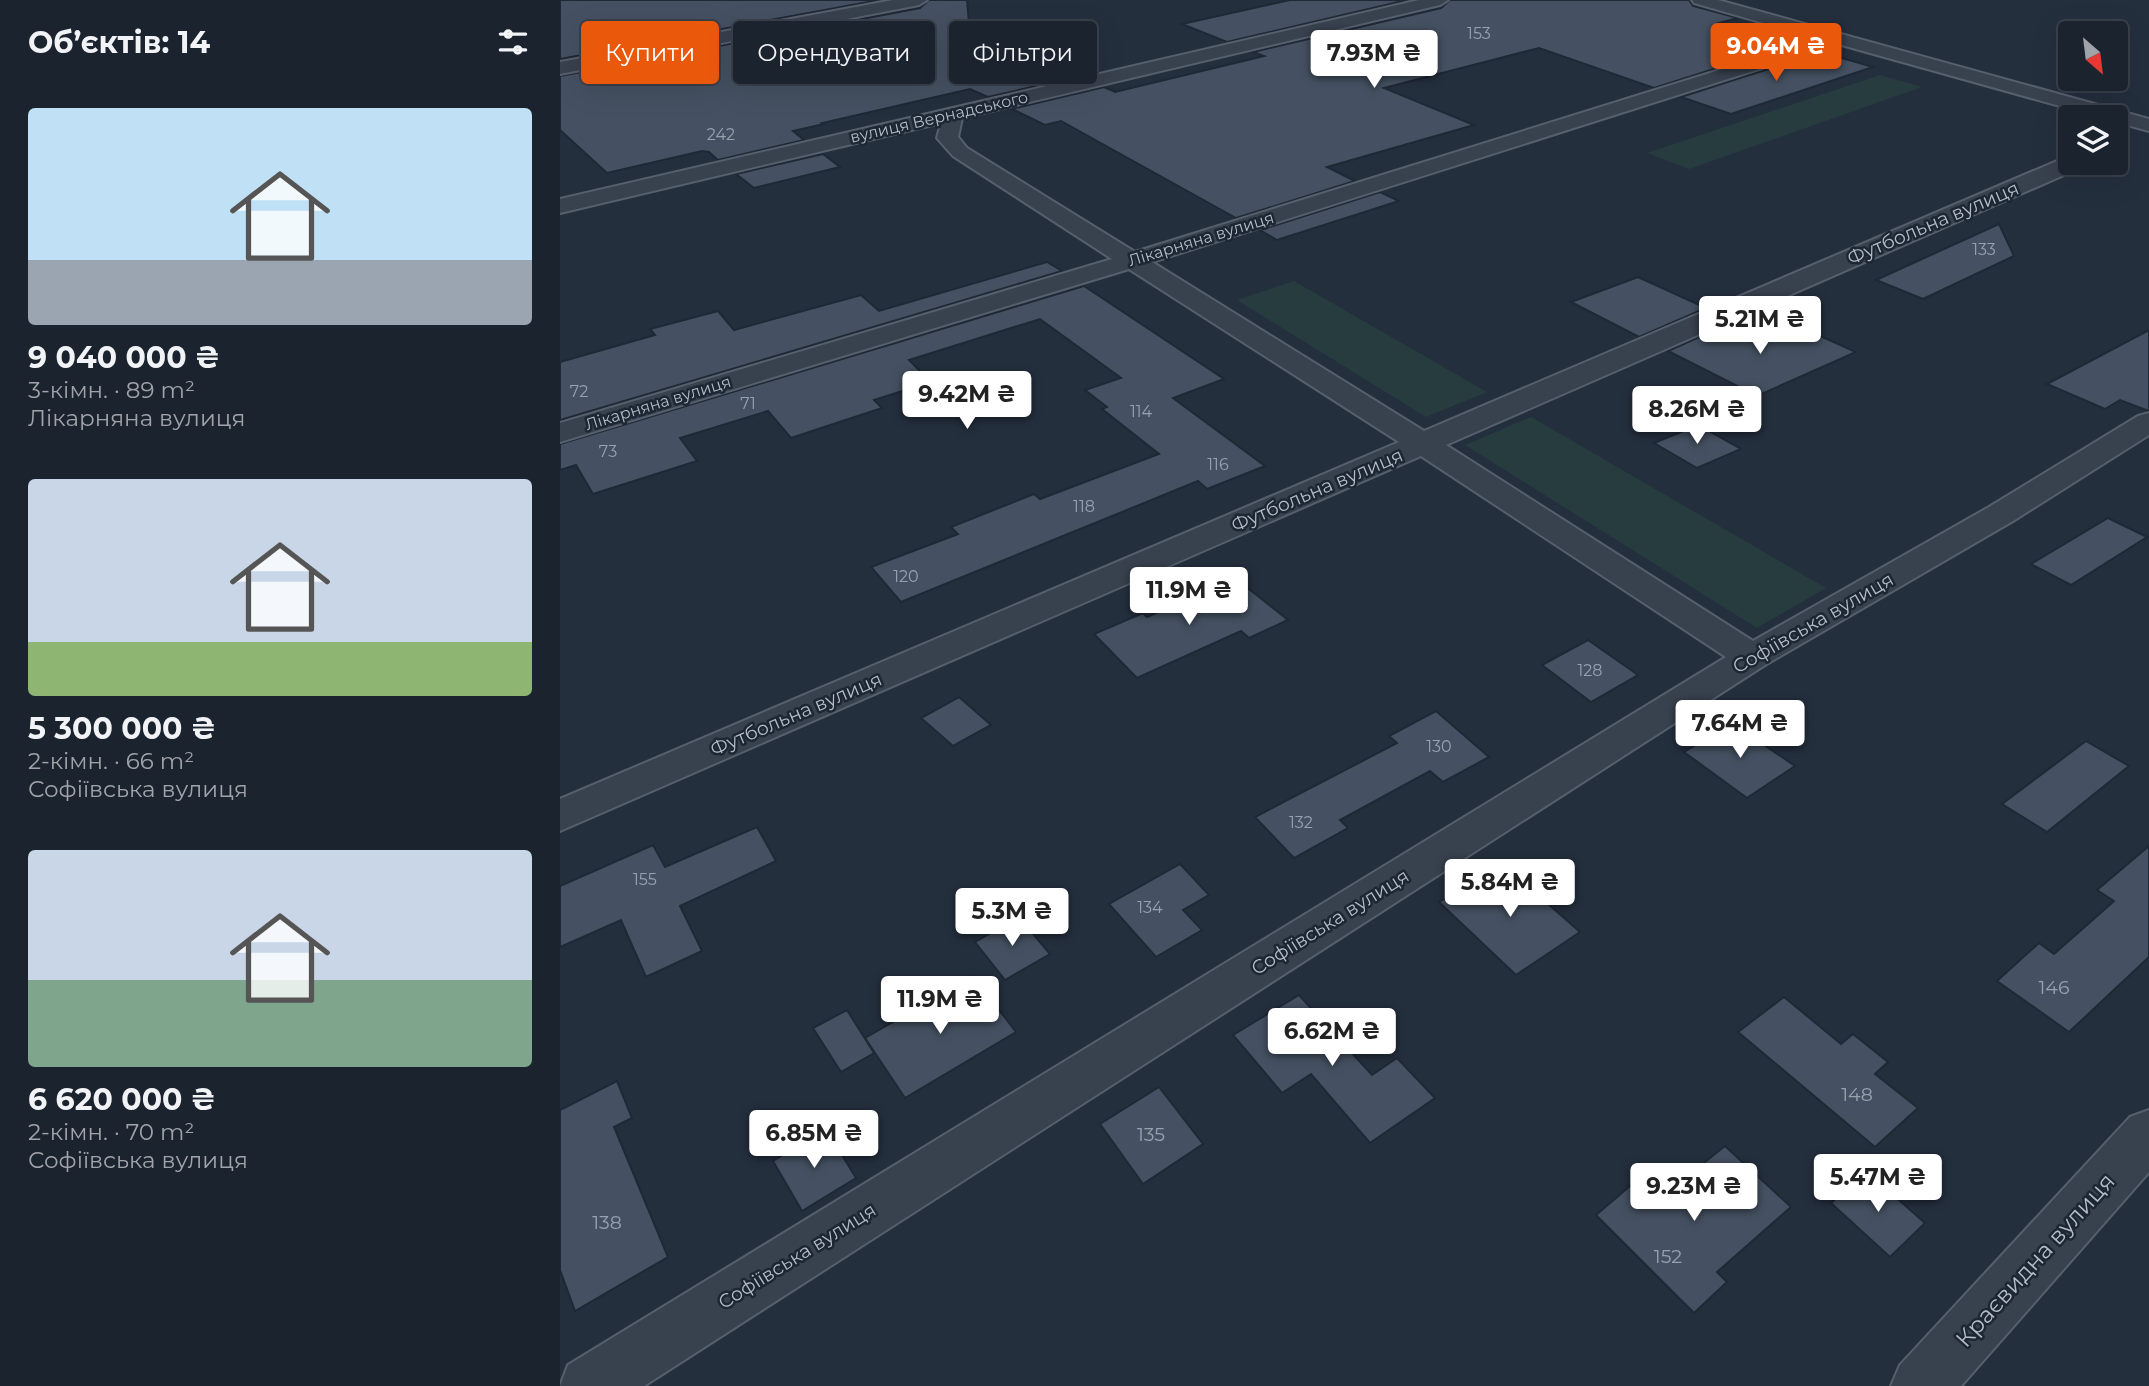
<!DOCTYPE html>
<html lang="uk">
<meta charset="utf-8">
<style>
:root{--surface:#1b232e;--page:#242b36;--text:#f1f3f6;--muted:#a0a4aa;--line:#39404a;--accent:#ea580c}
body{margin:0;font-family:Montserrat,sans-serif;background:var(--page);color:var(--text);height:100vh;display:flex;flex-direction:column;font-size:26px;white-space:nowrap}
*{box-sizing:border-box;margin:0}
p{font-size:23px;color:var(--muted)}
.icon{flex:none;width:38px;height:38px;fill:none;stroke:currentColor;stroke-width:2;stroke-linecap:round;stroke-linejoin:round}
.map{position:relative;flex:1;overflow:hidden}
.side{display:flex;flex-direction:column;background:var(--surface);width:560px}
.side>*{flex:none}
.hud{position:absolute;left:21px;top:21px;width:665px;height:63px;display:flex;gap:14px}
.needle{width:46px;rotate:152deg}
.fabs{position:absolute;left:1498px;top:21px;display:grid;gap:14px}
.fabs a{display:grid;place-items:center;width:70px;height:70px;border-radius:7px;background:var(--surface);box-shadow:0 7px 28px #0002,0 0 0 2px var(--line);font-size:35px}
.price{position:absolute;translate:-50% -60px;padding:0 16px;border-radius:7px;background:#fff;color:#222;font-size:23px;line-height:46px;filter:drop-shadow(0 2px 4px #0008)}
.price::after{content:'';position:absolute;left:50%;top:42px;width:21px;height:16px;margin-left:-10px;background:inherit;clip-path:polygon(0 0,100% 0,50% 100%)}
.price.active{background:var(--accent);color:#fff}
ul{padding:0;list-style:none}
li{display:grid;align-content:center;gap:14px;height:371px;padding:0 28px}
li span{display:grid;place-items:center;height:217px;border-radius:7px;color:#555}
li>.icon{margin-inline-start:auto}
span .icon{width:126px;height:126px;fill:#fffc;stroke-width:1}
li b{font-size:30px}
h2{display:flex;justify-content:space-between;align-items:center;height:84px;padding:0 28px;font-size:30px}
.pill{padding:0 24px;border-radius:7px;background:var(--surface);box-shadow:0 7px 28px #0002,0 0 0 2px var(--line);font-size:24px;line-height:63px}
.pill.active{background:var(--accent);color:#fff}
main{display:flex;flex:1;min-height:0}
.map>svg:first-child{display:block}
.green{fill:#263c3f}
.building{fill:#455162;stroke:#1f2835;stroke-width:2}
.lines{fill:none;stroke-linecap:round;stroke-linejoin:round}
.minor-casing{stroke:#565f6c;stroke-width:4}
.minor{fill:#38414e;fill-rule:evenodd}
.labels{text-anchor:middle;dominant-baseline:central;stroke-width:5;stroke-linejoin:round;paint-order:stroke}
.number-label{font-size:16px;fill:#98a1af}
.far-street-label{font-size:16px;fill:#b4bcc9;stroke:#1d2633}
.street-label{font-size:19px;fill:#b4bcc9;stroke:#1d2633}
.near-number-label{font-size:19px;fill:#98a1af}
.near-street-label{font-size:23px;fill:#b4bcc9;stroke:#1d2633}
</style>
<main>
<section class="side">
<h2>Об’єктів: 14<svg class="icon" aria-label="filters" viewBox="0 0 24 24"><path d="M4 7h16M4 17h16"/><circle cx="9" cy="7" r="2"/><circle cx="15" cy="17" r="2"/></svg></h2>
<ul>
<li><span style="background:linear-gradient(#bfe0f5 70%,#9aa5b1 0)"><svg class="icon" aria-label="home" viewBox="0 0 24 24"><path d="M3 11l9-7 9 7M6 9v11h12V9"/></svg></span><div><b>9 040 000 ₴</b><p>3-кімн. · 89 m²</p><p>Лікарняна вулиця</p></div></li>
<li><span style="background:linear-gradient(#c9d6e8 75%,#8fb573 0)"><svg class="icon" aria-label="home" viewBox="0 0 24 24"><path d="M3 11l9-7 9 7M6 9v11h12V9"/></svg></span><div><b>5 300 000 ₴</b><p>2-кімн. · 66 m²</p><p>Софіївська вулиця</p></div></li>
<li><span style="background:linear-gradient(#c9d6e8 60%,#7fa58c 0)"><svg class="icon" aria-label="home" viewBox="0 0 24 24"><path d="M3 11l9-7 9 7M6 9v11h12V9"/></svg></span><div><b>6 620 000 ₴</b><p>2-кімн. · 70 m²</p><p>Софіївська вулиця</p></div></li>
</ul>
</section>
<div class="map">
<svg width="1589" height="1386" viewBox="0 0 1589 1386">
<rect width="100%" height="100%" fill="#242f3e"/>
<g class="green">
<path d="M 1320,75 L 1362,87 L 1129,169 L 1087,153 Z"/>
<path d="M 734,281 L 927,392 L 866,417 L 677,300 Z"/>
<path d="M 971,417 L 1266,588 L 1197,628 L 905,445 Z"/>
</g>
<g class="building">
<path d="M 0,0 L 319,0 L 0,59 Z"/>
<path d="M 369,0 L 407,0 L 409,23 L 520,76 L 428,97 L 410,89 L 262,123 L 264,124 L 233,131 L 244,140 L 158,160 L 149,152 L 142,151 L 47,173 L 0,130 L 0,76 L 360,8 Z"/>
<path d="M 730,0 L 847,0 L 667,42 L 622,24 Z"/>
<path d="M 890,0 L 1129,0 L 1133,6 L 1178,18 L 1159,23 L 1233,44 L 1094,88 L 979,48 L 824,88 L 914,125 L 767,167 L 795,181 L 676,218 L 501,121 L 485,125 L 452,109 L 544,87 L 555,92 L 704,56 L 693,52 L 881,8 Z"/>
<path d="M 1261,52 L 1313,67 L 1171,114 L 1121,97 Z"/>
<path d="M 263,154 L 280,167 L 194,188 L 176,174 Z"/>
<path d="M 820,192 L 839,201 L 717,240 L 700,230 Z"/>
<path d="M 1439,224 L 1454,256 L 1363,299 L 1316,280 Z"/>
<path d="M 487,262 L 502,271 L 0,420 L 0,362 L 95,335 L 90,329 L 158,311 L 174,330 L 301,295 L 319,311 Z"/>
<path d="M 1078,277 L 1146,308 L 1079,337 L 1011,302 Z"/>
<path d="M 524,286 L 664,379 L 613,398 L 705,466 L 647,489 L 638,481 L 341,602 L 311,567 L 398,534 L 391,527 L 474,494 L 480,499 L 599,454 L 542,409 L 547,407 L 525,390 L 561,378 L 480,319 L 349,360 L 371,382 L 314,400 L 322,408 L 231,438 L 208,411 L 120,438 L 137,461 L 33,494 L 16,465 L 0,470 L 0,444 Z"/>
<path d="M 1175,321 L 1205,335 L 1227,326 L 1244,333 L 1249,331 L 1296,352 L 1197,396 L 1108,351 Z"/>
<path d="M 1589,330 L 1589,411 L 1560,400 L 1545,409 L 1487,384 Z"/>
<path d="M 1138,425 L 1181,449 L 1137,468 L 1094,443 Z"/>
<path d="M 1548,518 L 1587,537 L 1511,585 L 1471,564 Z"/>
<path d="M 675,578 L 728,620 L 689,638 L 681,631 L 577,678 L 534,634 L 583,613 L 587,617 Z"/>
<path d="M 1028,640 L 1078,675 L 1031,702 L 982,665 Z"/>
<path d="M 399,697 L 431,725 L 393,746 L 361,718 Z"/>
<path d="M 876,711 L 929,757 L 883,782 L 870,771 L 780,820 L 788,828 L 734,858 L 695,817 L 837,743 L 829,736 Z"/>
<path d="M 1172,723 L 1235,766 L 1187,798 L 1124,752 Z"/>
<path d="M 1526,741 L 1569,766 L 1487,832 L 1442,804 Z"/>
<path d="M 197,827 L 216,861 L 120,906 L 142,951 L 86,977 L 61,920 L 0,947 L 0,886 L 93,845 L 105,867 Z"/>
<path d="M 1589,846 L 1589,957 L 1509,1032 L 1437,981 L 1479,943 L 1494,954 L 1554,901 L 1537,890 Z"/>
<path d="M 620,864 L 649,895 L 623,910 L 642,930 L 596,957 L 549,904 Z"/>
<path d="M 943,864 L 1020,932 L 956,975 L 879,902 Z"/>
<path d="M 459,917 L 490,954 L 445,980 L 415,942 Z"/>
<path d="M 413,976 L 456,1032 L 345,1098 L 305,1038 Z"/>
<path d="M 739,995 L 812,1075 L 837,1058 L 875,1098 L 810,1143 L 751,1074 L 722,1093 L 673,1035 Z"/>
<path d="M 1224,997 L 1281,1044 L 1293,1034 L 1328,1062 L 1315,1074 L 1358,1108 L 1315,1147 L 1178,1032 Z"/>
<path d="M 287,1010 L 314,1053 L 281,1072 L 253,1028 Z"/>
<path d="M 57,1081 L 72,1118 L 54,1127 L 108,1257 L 15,1311 L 0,1270 L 0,1110 Z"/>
<path d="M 599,1087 L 643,1144 L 583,1184 L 540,1124 Z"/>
<path d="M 266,1129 L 296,1178 L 242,1211 L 213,1161 Z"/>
<path d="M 1165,1146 L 1231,1207 L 1157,1272 L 1167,1282 L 1134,1313 L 1036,1215 L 1090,1169 L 1111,1189 Z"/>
<path d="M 1306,1171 L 1365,1223 L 1330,1257 L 1271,1203 Z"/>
</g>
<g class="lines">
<defs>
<g id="minor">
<path d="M 333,0 L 367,0 L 359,5 L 0,74 L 0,62 Z"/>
<path d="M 859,0 L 888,0 L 880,5 L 402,118 L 398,137 L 407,148 L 575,252 L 1259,39 L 1134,3 L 1132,0 L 1158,0 L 1589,119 L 1589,131 L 1556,122 L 1556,117 L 1539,117 L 1278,44 L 592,262 L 864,431 L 1504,158 L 1510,157 L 1510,163 L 1523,163 L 1520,168 L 886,445 L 1193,641 L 1429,507 L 1578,416 L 1589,413 L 1589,435 L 1453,521 L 1205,665 L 84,1386 L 0,1386 L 8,1365 L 1166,657 L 861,456 L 0,831 L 0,799 L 839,442 L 569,269 L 0,442 L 0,423 L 552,259 L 393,156 L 377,138 L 381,123 L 0,213 L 0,199 Z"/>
<path d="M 1589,1110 L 1589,1172 L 1401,1386 L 1331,1386 L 1340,1365 L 1570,1117 Z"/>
</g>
</defs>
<use href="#minor" class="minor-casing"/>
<use href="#minor" class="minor"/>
</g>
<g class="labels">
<g class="number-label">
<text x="919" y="33">153</text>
<text x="161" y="134">242</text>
<text x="1424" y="249">133</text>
<text x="19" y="391">72</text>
<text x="188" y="403">71</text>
<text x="581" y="411">114</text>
<text x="48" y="451">73</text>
<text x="658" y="464">116</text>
<text x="524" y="506">118</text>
<text x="346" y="576">120</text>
<text x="1030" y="670">128</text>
<text x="879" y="746">130</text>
<text x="741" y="822">132</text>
<text x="85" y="879">155</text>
<text x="590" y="907">134</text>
</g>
<g class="far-street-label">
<text transform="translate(379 117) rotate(-13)">вулиця Вернадського</text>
<text transform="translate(641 239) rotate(-17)">Лікарняна вулиця</text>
<text transform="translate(98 403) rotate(-17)">Лікарняна вулиця</text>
</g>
<g class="street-label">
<text transform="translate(1373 223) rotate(-23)">Футбольна вулиця</text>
<text transform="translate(757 490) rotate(-23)">Футбольна вулиця</text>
<text transform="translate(1253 623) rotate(-30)">Софіївська вулиця</text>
<text transform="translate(236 714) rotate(-23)">Футбольна вулиця</text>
<text transform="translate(770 922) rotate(-32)">Софіївська вулиця</text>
<text transform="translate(237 1256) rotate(-32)">Софіївська вулиця</text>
</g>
<g class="near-number-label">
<text x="1494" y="987">146</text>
<text x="1297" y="1094">148</text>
<text x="591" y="1134">135</text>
<text x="47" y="1222">138</text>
<text x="1108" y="1256">152</text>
</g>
<g class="near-street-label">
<text transform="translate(1475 1260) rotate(-48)">Краєвидна вулиця</text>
</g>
</g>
</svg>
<div class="fabs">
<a><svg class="needle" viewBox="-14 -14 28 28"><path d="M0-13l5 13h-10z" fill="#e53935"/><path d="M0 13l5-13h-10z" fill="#a0a4aa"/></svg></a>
<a><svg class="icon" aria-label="layers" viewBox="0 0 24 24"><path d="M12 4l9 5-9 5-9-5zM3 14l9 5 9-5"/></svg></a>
</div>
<b class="price active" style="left:1216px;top:83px">9.04M ₴</b>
<b class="price" style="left:814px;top:90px">7.93M ₴</b>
<b class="price" style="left:1200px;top:356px">5.21M ₴</b>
<b class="price" style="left:407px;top:431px">9.42M ₴</b>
<b class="price" style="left:1137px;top:446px">8.26M ₴</b>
<b class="price" style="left:629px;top:627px">11.9M ₴</b>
<b class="price" style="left:1180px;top:760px">7.64M ₴</b>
<b class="price" style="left:950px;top:919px">5.84M ₴</b>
<b class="price" style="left:452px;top:948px">5.3M ₴</b>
<b class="price" style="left:380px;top:1036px">11.9M ₴</b>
<b class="price" style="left:772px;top:1068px">6.62M ₴</b>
<b class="price" style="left:254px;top:1170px">6.85M ₴</b>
<b class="price" style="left:1318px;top:1214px">5.47M ₴</b>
<b class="price" style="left:1134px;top:1223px">9.23M ₴</b>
<div class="hud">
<a class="pill active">Купити</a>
<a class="pill">Орендувати</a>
<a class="pill">Фільтри</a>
</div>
</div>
</main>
